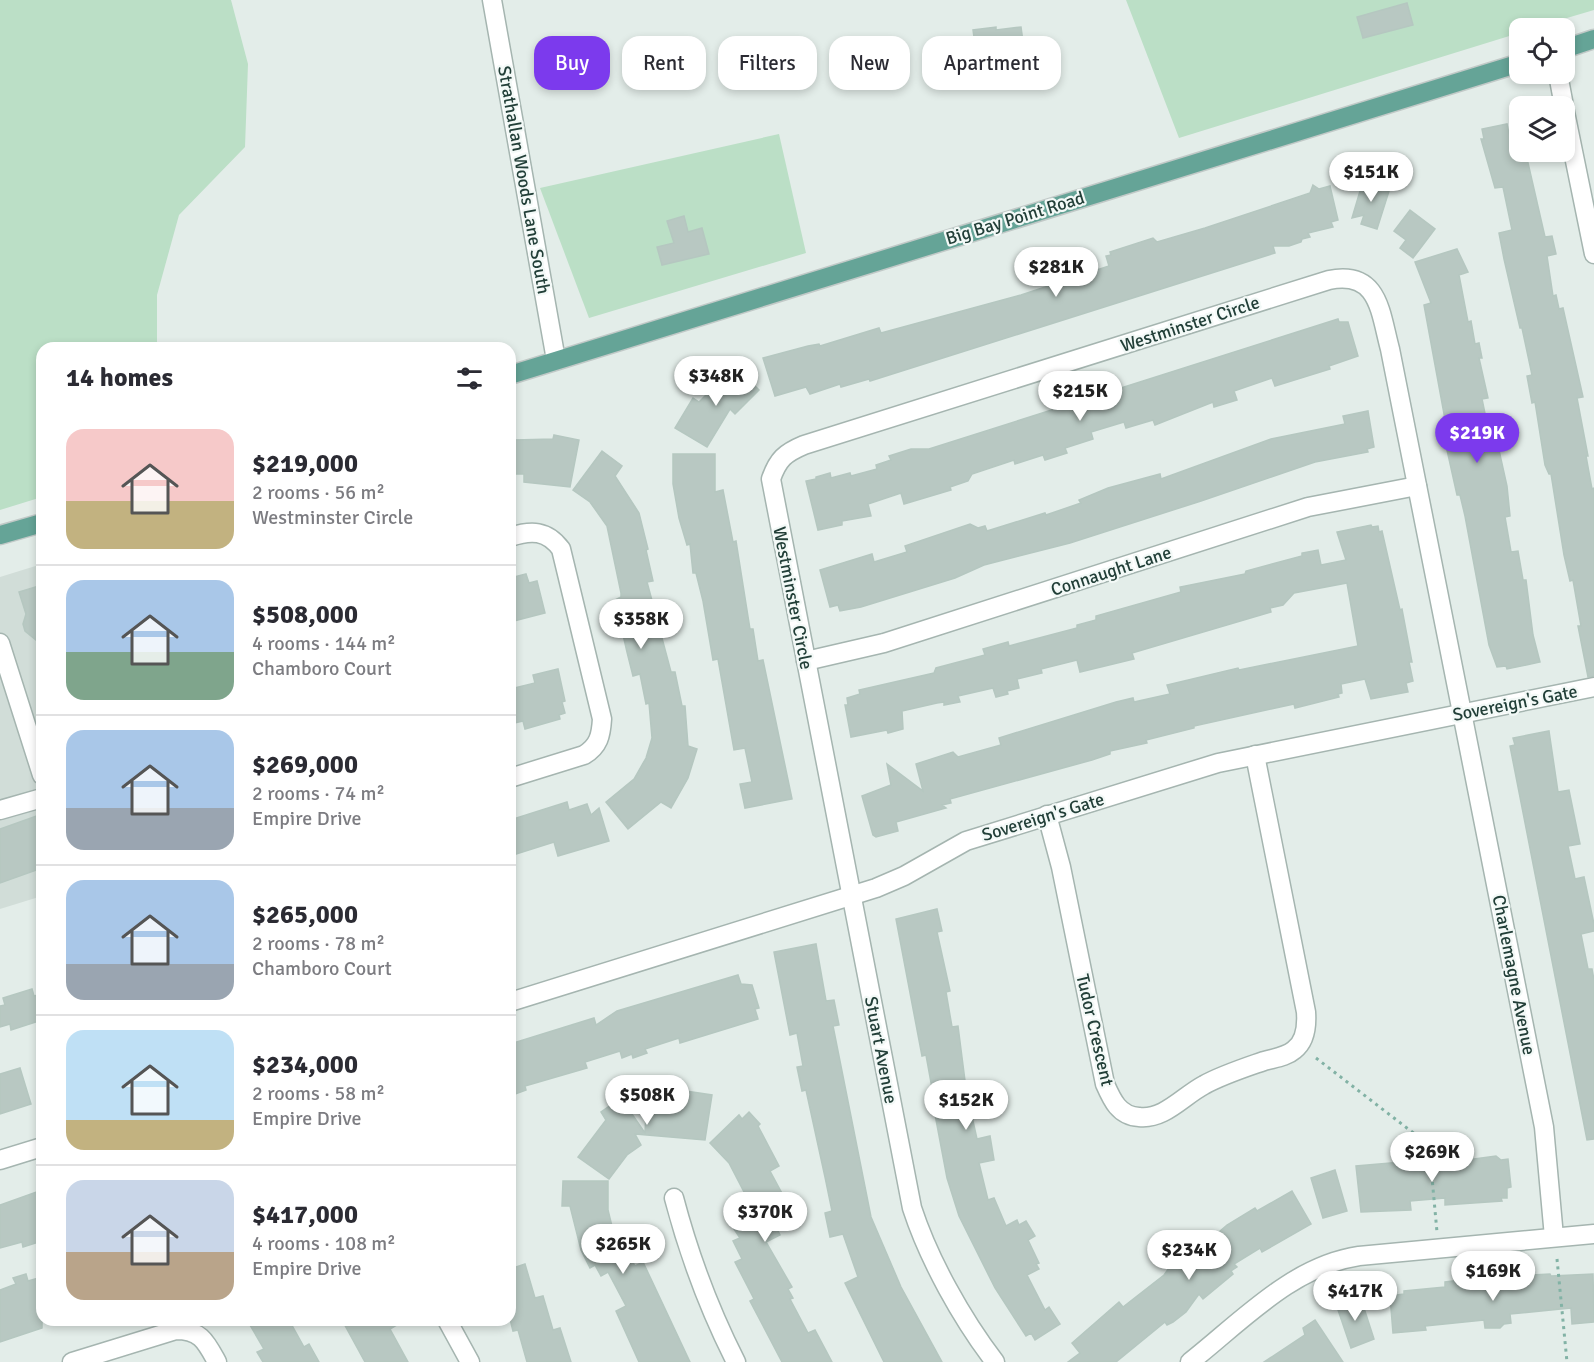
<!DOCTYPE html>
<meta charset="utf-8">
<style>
:root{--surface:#fff;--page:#f2f2f3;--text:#2b2b33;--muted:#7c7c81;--line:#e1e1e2;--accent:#7c3aed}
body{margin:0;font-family:Signika,sans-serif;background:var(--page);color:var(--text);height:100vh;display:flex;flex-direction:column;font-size:22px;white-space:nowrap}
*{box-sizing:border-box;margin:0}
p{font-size:20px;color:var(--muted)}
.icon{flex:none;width:33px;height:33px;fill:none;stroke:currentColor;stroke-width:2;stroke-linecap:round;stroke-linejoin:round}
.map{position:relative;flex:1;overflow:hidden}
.drawer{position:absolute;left:36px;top:342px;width:480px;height:984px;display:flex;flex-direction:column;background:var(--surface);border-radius:18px;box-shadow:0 3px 9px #0003}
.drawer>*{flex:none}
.hud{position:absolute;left:534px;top:36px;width:570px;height:54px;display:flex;gap:12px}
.buttons{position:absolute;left:1509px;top:18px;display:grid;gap:12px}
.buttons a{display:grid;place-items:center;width:66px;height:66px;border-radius:12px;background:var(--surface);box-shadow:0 3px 9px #0003;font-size:30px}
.price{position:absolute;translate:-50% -51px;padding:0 14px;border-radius:21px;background:#fff;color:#222;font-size:20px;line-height:39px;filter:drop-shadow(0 2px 3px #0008)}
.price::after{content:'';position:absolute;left:50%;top:36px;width:18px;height:14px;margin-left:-9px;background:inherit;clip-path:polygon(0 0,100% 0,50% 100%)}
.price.active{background:var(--accent);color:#fff}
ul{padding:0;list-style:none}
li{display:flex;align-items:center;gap:18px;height:150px;padding:0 30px}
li+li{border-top:2px solid var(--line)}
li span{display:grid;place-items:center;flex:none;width:168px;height:120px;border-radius:18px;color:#555}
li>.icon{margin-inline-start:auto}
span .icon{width:72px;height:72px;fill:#fffc;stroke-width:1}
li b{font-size:26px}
h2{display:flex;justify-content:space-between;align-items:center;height:72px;padding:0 30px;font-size:26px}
.tag{padding:0 21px;border-radius:18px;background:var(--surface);box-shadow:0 3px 9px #0003;font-size:21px;line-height:54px}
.tag.active{background:var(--accent);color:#fff}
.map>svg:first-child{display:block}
.built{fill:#d1ddd8}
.green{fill:#bbdfc6}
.building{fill:#b8c8c2;stroke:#b5c7c0;stroke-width:1.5}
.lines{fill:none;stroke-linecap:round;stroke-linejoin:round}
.minor-casing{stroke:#a5b5b0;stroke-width:21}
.major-casing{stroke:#c1c9c7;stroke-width:21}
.path{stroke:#82b2a5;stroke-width:3;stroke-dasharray:3 4.5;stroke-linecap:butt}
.minor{stroke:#fff;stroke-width:18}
.major{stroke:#65a497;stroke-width:18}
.labels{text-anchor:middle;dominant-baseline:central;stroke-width:4.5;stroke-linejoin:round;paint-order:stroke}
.street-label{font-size:18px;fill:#223f38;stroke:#f3f9f7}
</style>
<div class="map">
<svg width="1594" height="1362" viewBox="0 0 1594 1362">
<rect width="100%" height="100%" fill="#e3ede9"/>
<path class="built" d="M 42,564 L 42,896 L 0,909 L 0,577 Z"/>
<g class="green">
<path d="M 0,0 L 231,0 L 248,64 L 245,147 L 179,215 L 157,295 L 157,348 L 42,348 L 42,497 L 0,510 Z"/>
<path d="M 1126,0 L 1594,0 L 1594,10 L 1533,28 L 1520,28 L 1519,33 L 1179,138 Z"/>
<path d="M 779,134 L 806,253 L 589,318 L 540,188 Z"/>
</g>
<g class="building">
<path d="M 1407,3 L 1413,25 L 1363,38 L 1357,17 Z"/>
<path d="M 996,27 L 996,30 L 1021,27 L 1024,49 L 1008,51 L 1009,59 L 956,65 L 952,40 L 974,37 L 973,30 Z"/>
<path d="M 1507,124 L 1509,134 L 1518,133 L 1520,155 L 1526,154 L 1545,237 L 1552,236 L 1556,254 L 1547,256 L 1553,296 L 1556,295 L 1559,309 L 1563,308 L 1583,397 L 1577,398 L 1588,456 L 1586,456 L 1592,489 L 1594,488 L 1594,676 L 1588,677 L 1578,626 L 1581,626 L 1573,580 L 1570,581 L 1564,555 L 1551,474 L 1549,474 L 1545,465 L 1535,402 L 1532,403 L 1527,376 L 1532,375 L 1522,328 L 1520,328 L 1504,259 L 1499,233 L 1512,230 L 1503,187 L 1495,188 L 1481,139 L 1484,139 L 1482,129 Z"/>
<path d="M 1363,181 L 1371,184 L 1376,181 L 1390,188 L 1377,229 L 1361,224 L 1364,215 L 1352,218 Z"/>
<path d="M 1313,185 L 1319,189 L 1330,186 L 1338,220 L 1331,222 L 1333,227 L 1308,233 L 1310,237 L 1302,239 L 1301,242 L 1289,246 L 1273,246 L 1275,253 L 870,381 L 869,379 L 841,387 L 840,384 L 810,394 L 806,387 L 775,396 L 763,358 L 808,346 L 819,344 L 820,346 L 879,328 L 881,333 L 1021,295 L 1109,266 L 1106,256 L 1111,255 L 1110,252 L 1153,238 L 1157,242 L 1205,228 L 1310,193 Z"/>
<path d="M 1410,210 L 1435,229 L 1413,258 L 1400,248 L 1406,240 L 1394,231 Z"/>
<path d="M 684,216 L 688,232 L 702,228 L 709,254 L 662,265 L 657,247 L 674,243 L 667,221 Z"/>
<path d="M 1457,249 L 1468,272 L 1459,275 L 1468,322 L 1471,321 L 1475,344 L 1479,343 L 1482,358 L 1479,358 L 1488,398 L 1482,399 L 1489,433 L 1495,432 L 1507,486 L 1510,516 L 1505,517 L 1511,552 L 1518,551 L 1523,580 L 1526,580 L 1533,635 L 1540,662 L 1507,669 L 1506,666 L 1497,667 L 1489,645 L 1465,516 L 1460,495 L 1457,495 L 1445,441 L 1449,441 L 1424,305 L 1431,303 L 1415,262 Z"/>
<path d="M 1338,319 L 1339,322 L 1348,322 L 1358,356 L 1329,366 L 1330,369 L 1275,386 L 1272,378 L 1234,391 L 1237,400 L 1214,407 L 1213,402 L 1155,425 L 1153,420 L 1126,428 L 1124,422 L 1091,432 L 1093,439 L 1065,448 L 1067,453 L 1045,460 L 1043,455 L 1015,464 L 1014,460 L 972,474 L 968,481 L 950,487 L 951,490 L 904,504 L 901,493 L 868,504 L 871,516 L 842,521 L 842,525 L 818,530 L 806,481 L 816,479 L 816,477 L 830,473 L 831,478 L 850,473 L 851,476 L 877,469 L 876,465 L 891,460 L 889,456 L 911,449 L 929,449 Z"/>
<path d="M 735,366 L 759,390 L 735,414 L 730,409 L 707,447 L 675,428 L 693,398 L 699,402 Z"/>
<path d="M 1368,411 L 1374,447 L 1367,449 L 1368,452 L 1315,462 L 1201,501 L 1070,543 L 984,565 L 955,578 L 861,607 L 840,611 L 838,605 L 830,607 L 820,570 L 872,554 L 874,562 L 907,552 L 905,546 L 970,524 L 978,528 L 985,526 L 987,531 L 1045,513 L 1046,515 L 1081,503 L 1079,500 L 1108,488 L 1160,474 L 1161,479 L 1271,439 L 1345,424 L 1343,416 Z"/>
<path d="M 554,435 L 579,440 L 570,487 L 524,482 L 524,474 L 515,474 L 515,440 L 553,439 Z"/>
<path d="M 602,451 L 622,466 L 615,476 L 639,513 L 648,549 L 646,550 L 653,581 L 647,582 L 654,608 L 671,672 L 675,672 L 682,706 L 685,706 L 688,746 L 697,749 L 688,778 L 671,808 L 661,802 L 628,829 L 606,802 L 634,779 L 646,758 L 652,738 L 649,703 L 646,704 L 640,674 L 633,676 L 627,652 L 615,600 L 621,597 L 621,593 L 607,526 L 590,502 L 573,490 Z"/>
<path d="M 673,454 L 715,454 L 715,492 L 723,490 L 733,542 L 736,541 L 750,629 L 753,629 L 758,661 L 763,660 L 792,799 L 745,808 L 740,784 L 752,782 L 745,748 L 734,750 L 718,659 L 713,660 L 703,601 L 696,573 L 693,573 L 690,544 L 687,545 L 679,518 L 673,484 Z"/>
<path d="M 1371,525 L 1372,527 L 1378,526 L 1379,532 L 1382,531 L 1400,610 L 1402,609 L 1412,662 L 1409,662 L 1413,681 L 1406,683 L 1408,692 L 1371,699 L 1365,679 L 1341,684 L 1342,693 L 1338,694 L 1339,697 L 1295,708 L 1294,704 L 1194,726 L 1194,728 L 1146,740 L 1147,743 L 1110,751 L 1110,754 L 1092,760 L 950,799 L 951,803 L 942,805 L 946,808 L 896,822 L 898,831 L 876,837 L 873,835 L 862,796 L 891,785 L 887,764 L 923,791 L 916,764 L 953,752 L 958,757 L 1001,745 L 999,738 L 1116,702 L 1133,698 L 1134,702 L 1170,694 L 1167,685 L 1238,668 L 1239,670 L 1358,646 L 1347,583 L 1294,593 L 1283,605 L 1270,608 L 1271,612 L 1132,653 L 1134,659 L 1080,672 L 1077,660 L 1041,669 L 1042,673 L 1017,679 L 1019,688 L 1007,691 L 1008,694 L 996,697 L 993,688 L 958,696 L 960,702 L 944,705 L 944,702 L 937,703 L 902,711 L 903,729 L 888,733 L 887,730 L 851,737 L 845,705 L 848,705 L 847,698 L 860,694 L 859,690 L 934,673 L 936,668 L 985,655 L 983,649 L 1008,642 L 1009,646 L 1077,628 L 1077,625 L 1096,620 L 1096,616 L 1181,592 L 1180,587 L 1245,574 L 1246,571 L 1302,556 L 1302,553 L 1318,550 L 1321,565 L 1346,560 L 1337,532 Z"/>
<path d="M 526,574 L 529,583 L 537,581 L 545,613 L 510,622 L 510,578 Z"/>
<path d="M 42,585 L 42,645 L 25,631 L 23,624 L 26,614 L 19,592 Z"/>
<path d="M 558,669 L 565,701 L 562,702 L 565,713 L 559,715 L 560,719 L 525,729 L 523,721 L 510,724 L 510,689 L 535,683 L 533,675 Z"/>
<path d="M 1549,731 L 1558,792 L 1569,790 L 1580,844 L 1568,846 L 1575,879 L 1584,877 L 1594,924 L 1594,931 L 1581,934 L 1588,969 L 1592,969 L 1594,980 L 1594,1139 L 1587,1140 L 1510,746 L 1515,745 L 1513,738 Z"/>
<path d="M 567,802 L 569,810 L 587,804 L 591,815 L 599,808 L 609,841 L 558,856 L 554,842 L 510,856 L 510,820 Z"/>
<path d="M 42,814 L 42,868 L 0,883 L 0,829 Z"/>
<path d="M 937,909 L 942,931 L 937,932 L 950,991 L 946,992 L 952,1027 L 958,1026 L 969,1112 L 971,1112 L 977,1139 L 990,1136 L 994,1160 L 979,1163 L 988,1200 L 994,1198 L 1006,1226 L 1017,1220 L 1019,1225 L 1026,1221 L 1035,1236 L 1028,1240 L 1039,1263 L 1036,1264 L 1039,1269 L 1027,1275 L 1045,1310 L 1049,1307 L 1060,1324 L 1035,1340 L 1031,1333 L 1026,1336 L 995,1288 L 959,1216 L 947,1178 L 930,1088 L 932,1088 L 926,1055 L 922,1056 L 896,919 Z"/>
<path d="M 816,944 L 826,1001 L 834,1000 L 839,1025 L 833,1026 L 871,1217 L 901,1287 L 942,1362 L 884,1362 L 845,1283 L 858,1277 L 843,1234 L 830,1237 L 825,1213 L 832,1211 L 825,1177 L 806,1090 L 802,1091 L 797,1067 L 803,1066 L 797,1033 L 790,1035 L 774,952 Z"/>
<path d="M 738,975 L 741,984 L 752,985 L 759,1008 L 755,1009 L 758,1019 L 680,1043 L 679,1038 L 645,1049 L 647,1053 L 633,1058 L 632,1054 L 622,1058 L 620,1051 L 585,1062 L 587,1068 L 525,1086 L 526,1090 L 510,1096 L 510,1044 L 594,1018 L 596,1025 L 617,1011 Z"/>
<path d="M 32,989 L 34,996 L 42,994 L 42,1020 L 11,1030 L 10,1024 L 0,1027 L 0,1006 L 5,1005 L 3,998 Z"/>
<path d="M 20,1068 L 31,1104 L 0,1114 L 0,1074 Z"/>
<path d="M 659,1086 L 679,1087 L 679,1090 L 712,1095 L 705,1140 L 635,1134 L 641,1145 L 627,1155 L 609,1179 L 578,1157 L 606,1120 L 601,1112 L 621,1098 L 645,1133 L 647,1089 L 659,1090 Z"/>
<path d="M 749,1112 L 760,1124 L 758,1126 L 779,1166 L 770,1171 L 785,1199 L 767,1208 L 780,1235 L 766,1242 L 792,1287 L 788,1289 L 793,1298 L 790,1299 L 808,1333 L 815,1330 L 832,1362 L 782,1362 L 750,1301 L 754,1299 L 735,1262 L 742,1259 L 733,1241 L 740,1238 L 734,1229 L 754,1220 L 741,1194 L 744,1192 L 729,1163 L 710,1143 L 739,1115 L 742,1119 Z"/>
<path d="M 1496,1156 L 1501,1160 L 1508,1159 L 1511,1187 L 1507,1188 L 1507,1198 L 1501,1198 L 1502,1201 L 1445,1205 L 1445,1198 L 1410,1201 L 1411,1210 L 1361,1212 L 1356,1166 L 1414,1161 L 1422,1163 L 1422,1166 Z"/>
<path d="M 1335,1170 L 1347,1211 L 1323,1218 L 1311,1178 Z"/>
<path d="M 563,1181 L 608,1181 L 608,1210 L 618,1251 L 625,1247 L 635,1266 L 643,1262 L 690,1362 L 639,1362 L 616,1311 L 626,1306 L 608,1272 L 601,1276 L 595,1265 L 590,1268 L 581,1250 L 570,1206 L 562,1206 Z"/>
<path d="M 42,1190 L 42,1208 L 38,1209 L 42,1223 L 42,1241 L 23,1247 L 22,1242 L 0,1248 L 0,1205 Z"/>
<path d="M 1292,1191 L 1311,1224 L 1262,1252 L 1260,1248 L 1234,1264 L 1237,1267 L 1231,1271 L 1233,1274 L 1203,1299 L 1199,1294 L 1186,1312 L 1173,1322 L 1167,1325 L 1165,1322 L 1116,1362 L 1068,1362 L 1080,1353 L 1072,1343 L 1119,1302 L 1123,1307 L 1164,1275 L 1169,1268 L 1168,1266 L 1187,1251 L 1191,1256 L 1227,1225 L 1255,1208 L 1257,1211 Z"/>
<path d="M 525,1264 L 535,1298 L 543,1296 L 553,1330 L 560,1328 L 571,1362 L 527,1362 L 518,1330 L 513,1331 L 510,1319 L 510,1269 Z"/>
<path d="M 26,1274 L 28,1281 L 42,1277 L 42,1328 L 0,1342 L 0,1290 L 16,1284 L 13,1278 Z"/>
<path d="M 1550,1274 L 1551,1276 L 1593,1274 L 1594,1322 L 1572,1324 L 1571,1308 L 1510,1314 L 1511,1323 L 1504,1324 L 1500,1328 L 1485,1328 L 1484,1320 L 1425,1326 L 1426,1330 L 1393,1333 L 1390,1296 L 1404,1294 L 1404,1291 L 1445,1287 L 1445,1282 L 1470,1279 L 1471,1286 L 1532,1280 L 1532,1275 Z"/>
<path d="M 1350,1299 L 1352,1301 L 1361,1299 L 1374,1339 L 1351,1348 L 1336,1304 Z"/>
<path d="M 247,1320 L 289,1320 L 304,1347 L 309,1344 L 319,1362 L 263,1362 L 257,1352 L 264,1349 Z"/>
<path d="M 342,1320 L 405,1320 L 390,1329 L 408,1362 L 365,1362 Z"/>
<path d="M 1315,1320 L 1343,1362 L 1264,1362 L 1305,1335 L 1303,1328 Z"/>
</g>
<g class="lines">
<defs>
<g id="minor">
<path d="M 492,0 L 556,360"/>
<path d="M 1558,74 L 1564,106"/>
<path d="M 1564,107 L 1594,254"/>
<path d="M 510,537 C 531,530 547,530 561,549 L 602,719 C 601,735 599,746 584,755 L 510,778"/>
<path d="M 0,643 L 42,775"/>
<path d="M 806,661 L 884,643 L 1308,507 L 1417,486"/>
<path d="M 0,810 L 42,798"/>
<path d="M 1047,815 L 1061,867 L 1105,1084 C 1112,1100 1119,1116 1139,1117 C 1164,1120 1183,1096 1204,1085 C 1222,1075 1244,1068 1264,1061 C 1274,1058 1286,1057 1294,1050 C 1306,1041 1307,1026 1306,1012 L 1255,755"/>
<path d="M 510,1002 L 876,888 L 904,876 L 966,841 L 1218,763 L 1594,687"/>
<path d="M 0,1160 L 42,1147"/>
<path d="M 674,1198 C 689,1255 709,1309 736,1362"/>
<path d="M 447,1320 L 470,1362"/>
<path d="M 72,1362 L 176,1330 C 201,1330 206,1342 217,1362"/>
<path d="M 995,1362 C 962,1319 929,1260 912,1208 L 771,479 C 778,459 785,453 804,445 L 1329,280 C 1379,270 1380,312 1390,349 L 1544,1127 L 1554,1237"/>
<path d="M 1190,1362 C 1241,1322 1292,1266 1359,1256 L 1594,1234"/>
</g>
<g id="major">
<path d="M 1564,49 L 1594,39"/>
<path d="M 510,375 L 1520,63"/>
<path d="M 0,535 L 42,523"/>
</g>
</defs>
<use href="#minor" class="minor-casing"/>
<use href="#major" class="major-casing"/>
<g class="path">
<path d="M 1316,1058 L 1429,1145 L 1437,1232"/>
<path d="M 1557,1259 L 1567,1362"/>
</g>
<use href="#minor" class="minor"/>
<use href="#major" class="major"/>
</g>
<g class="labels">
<g class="street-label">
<text transform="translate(524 180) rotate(80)">Strathallan Woods Lane South</text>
<text transform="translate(1015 218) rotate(-17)">Big Bay Point Road</text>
<text transform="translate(1190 324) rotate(-18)">Westminster Circle</text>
<text transform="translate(1111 571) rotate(-18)">Connaught Lane</text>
<text transform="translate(793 598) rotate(79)">Westminster Circle</text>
<text transform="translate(1515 703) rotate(-11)">Sovereign's Gate</text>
<text transform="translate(1043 817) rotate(-17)">Sovereign's Gate</text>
<text transform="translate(1514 975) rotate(79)">Charlemagne Avenue</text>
<text transform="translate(1095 1030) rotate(77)">Tudor Crescent</text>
<text transform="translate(881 1050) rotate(79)">Stuart Avenue</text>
</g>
</g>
</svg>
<div class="buttons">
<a><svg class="icon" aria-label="locate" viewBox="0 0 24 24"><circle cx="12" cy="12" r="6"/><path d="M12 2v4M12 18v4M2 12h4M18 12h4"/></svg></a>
<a><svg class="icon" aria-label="layers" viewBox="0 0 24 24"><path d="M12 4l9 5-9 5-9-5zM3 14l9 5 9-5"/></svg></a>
</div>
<b class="price" style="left:1371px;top:203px">$151K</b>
<b class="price" style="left:1056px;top:298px">$281K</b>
<b class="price" style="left:716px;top:407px">$348K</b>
<b class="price" style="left:1080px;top:422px">$215K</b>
<b class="price active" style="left:1477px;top:464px">$219K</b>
<b class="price" style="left:641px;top:650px">$358K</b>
<b class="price" style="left:647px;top:1126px">$508K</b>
<b class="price" style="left:966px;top:1131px">$152K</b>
<b class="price" style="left:1432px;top:1183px">$269K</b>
<b class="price" style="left:765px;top:1243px">$370K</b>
<b class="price" style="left:623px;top:1275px">$265K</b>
<b class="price" style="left:1189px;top:1281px">$234K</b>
<b class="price" style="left:1493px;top:1302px">$169K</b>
<b class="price" style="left:1355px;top:1322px">$417K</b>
<div class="hud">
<a class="tag active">Buy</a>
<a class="tag">Rent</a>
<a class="tag">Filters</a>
<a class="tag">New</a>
<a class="tag">Apartment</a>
</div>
<section class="drawer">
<h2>14 homes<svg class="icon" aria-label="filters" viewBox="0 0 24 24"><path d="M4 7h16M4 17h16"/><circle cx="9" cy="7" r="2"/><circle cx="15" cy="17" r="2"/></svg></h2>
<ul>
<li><span style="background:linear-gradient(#f6c9c9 60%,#c2b280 0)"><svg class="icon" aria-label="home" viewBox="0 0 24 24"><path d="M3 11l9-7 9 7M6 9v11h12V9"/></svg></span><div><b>$219,000</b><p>2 rooms · 56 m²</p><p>Westminster Circle</p></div></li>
<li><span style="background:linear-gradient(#a9c7e8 60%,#7fa58c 0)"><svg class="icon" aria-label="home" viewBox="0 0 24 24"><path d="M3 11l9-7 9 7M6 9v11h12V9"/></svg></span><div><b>$508,000</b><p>4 rooms · 144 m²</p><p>Chamboro Court</p></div></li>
<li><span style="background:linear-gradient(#a9c7e8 65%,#9aa5b1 0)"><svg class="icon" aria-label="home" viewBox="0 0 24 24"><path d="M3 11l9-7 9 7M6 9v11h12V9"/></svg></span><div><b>$269,000</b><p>2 rooms · 74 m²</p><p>Empire Drive</p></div></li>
<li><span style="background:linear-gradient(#a9c7e8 70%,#9aa5b1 0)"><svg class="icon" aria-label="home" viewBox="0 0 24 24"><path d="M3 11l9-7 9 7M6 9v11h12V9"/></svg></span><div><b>$265,000</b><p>2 rooms · 78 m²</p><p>Chamboro Court</p></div></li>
<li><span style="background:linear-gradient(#bfe0f5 75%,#c2b280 0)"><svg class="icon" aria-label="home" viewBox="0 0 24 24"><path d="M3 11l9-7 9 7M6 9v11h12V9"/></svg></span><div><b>$234,000</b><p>2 rooms · 58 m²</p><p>Empire Drive</p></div></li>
<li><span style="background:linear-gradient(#c9d6e8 60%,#b9a48a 0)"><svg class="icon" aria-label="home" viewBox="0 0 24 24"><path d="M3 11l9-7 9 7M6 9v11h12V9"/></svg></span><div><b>$417,000</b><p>4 rooms · 108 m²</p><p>Empire Drive</p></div></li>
</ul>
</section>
</div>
